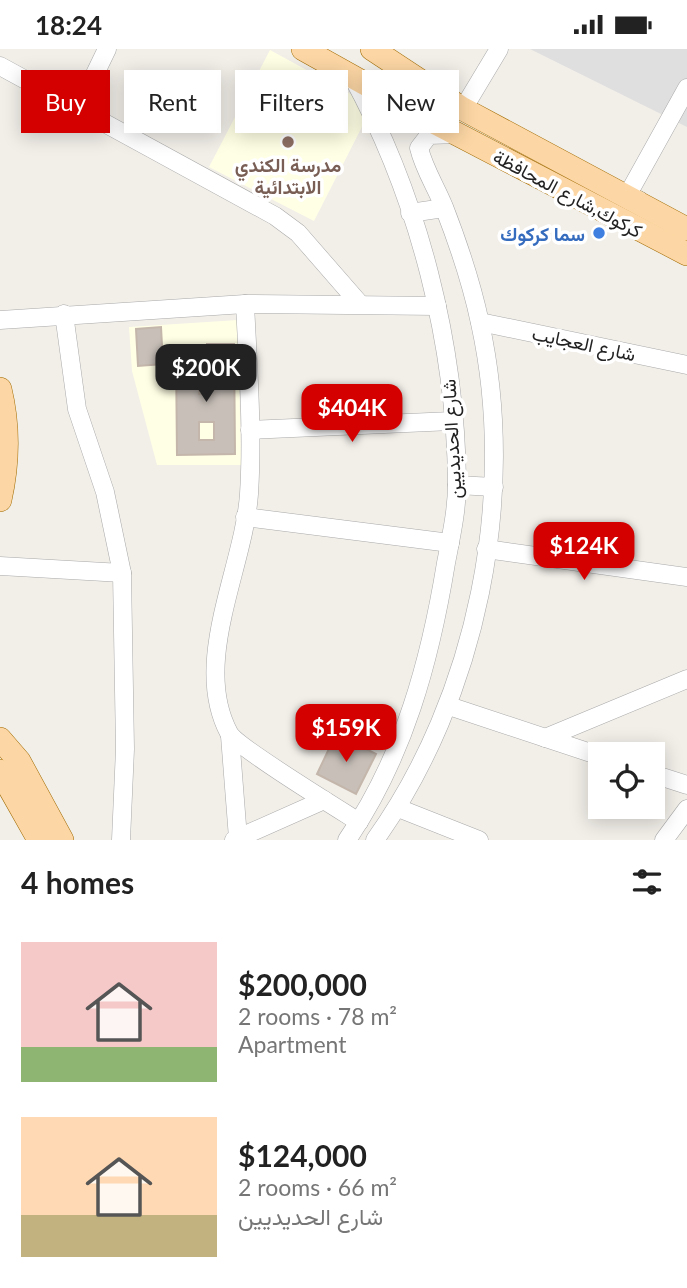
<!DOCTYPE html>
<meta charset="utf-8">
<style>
:root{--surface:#fff;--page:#f2f2f2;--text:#222;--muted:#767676;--accent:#d40000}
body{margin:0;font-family:Lato,Vazirmatn,sans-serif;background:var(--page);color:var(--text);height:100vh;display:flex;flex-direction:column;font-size:26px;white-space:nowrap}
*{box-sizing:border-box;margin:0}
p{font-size:23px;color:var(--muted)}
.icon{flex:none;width:38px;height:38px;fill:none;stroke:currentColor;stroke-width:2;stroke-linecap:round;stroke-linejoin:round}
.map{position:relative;height:791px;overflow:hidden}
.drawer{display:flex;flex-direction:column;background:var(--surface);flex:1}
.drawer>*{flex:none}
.guide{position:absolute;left:21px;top:21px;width:646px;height:63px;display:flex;gap:14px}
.buttons{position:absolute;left:588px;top:693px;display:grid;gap:14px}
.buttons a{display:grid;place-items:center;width:77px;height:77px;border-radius:0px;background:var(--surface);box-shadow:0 4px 18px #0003;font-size:35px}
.price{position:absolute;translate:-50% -60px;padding:0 16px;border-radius:14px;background:var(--accent);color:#fff;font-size:23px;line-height:46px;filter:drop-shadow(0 2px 4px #0008)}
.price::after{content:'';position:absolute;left:50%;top:42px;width:21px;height:16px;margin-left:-10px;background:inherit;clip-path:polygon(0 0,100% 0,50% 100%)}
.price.active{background:#222;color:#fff}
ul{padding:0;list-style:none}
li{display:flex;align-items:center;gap:21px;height:175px;padding:0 21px}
li span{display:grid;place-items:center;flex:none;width:196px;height:140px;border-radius:0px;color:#555}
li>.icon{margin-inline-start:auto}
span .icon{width:84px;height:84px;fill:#fffc;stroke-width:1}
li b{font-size:30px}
h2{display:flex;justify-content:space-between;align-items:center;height:84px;padding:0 21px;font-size:30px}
.pill{padding:0 24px;border-radius:0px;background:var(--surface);box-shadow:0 4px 18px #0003;font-size:24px;line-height:63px}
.pill.active{background:var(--accent);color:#fff}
.status{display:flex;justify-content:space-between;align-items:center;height:49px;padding:0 35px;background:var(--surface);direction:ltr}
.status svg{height:19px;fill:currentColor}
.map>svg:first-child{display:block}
.residential{fill:#e0dfdf}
.education{fill:#ffffe5}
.building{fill:#c7bfb8;stroke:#c4b6ab;stroke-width:2;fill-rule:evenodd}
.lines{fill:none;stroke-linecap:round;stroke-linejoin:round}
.minor-casing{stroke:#a9a9a9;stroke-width:19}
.major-casing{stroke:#a06b00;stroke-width:24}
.minor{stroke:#fff;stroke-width:18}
.major{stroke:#fcd6a4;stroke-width:23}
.education-dot{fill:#8d6e63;stroke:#fff;stroke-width:2.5}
.shop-dot{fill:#3f7fe0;stroke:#fff;stroke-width:2.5}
.labels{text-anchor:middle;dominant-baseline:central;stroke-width:7;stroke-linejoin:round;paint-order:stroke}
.education-label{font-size:19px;font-weight:bold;fill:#785e54;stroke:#fff}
.street-label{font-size:19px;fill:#222;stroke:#fff}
.shop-label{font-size:19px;font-weight:bold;fill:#366cbe;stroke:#fff;text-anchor:end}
</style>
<div class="status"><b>18:24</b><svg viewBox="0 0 49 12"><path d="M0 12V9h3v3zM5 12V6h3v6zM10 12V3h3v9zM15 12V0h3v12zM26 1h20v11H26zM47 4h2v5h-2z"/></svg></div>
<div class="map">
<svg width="687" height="791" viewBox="0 0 687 791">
<rect width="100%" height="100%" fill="#f2efe9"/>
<path class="residential" d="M 530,0 L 687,0 L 687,78 L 659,64 Z"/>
<g class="education">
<path d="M 270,1 L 358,49 L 367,68 L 314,172 L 209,118 Z"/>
<path d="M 238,271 L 241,416 L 157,416 L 132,322 L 129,278 Z"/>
</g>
<g class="building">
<path d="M 161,278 L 163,315 L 138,317 L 136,280 Z"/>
<path d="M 207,295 L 234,295 L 235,405 L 177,406 L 176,307 L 199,307 L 199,345 L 207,345 ZM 199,373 L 214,373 L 214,391 L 199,391 Z"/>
<path d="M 336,685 L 376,705 L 356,745 L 317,725 Z"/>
</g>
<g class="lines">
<defs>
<g id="minor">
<path d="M 0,17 L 275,167 L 298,184 L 359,254"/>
<path d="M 78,60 L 107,0"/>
<path d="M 463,60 L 499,0"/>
<path d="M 639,151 L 627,147 L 687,39"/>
<path d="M 410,164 L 444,159"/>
<path d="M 245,255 C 248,318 253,382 249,445 C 244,519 191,613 229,684 C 236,697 340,761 359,773"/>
<path d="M 64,265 L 77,360 L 105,443 L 122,524 L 125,700 L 121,791"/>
<path d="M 0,271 L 245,255 L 437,257"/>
<path d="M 480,273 L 687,316"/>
<path d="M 250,381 L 452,372"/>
<path d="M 457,436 L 494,438"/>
<path d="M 245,468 L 450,494"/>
<path d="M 486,500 L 687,528"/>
<path d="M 0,517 L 122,524"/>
<path d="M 449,657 L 600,707"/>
<path d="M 230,687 L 238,789"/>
<path d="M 545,689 L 687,630"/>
<path d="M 653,725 L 687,736"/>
<path d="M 398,759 L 479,791"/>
<path d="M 234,791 L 324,751"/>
<path d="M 347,791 C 404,708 430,612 446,514 C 451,488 457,461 457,435 C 456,296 419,149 352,27"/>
<path d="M 375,791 C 477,648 518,447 480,274 C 472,236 458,194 444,158 C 436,138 424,120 419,99 L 429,86 L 457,85"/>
<path d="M 664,791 L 687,760"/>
</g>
<g id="major">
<path d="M 303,0 L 432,72 L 687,205"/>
<path d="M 372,0 L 463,60 L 687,180"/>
<path d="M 0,340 C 9,377 8,415 0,451"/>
<path d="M 0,690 L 19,712 L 62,791"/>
<path d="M 0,722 L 39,791"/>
</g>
</defs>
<use href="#minor" class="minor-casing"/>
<use href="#major" class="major-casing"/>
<use href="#minor" class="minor"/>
<use href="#major" class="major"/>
</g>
<circle class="education-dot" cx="288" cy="93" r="7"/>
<circle class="shop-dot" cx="599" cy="184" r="7"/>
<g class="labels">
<g class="education-label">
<text x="288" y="115">مدرسة الكندي<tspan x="288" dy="22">الابتدائية</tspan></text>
</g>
<g class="street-label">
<text transform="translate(568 144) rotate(28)">كركوك,شارع المحافظة</text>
<text transform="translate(584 294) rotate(12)">شارع العجايب</text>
<text transform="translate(451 390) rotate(-93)">شارع الحديديين</text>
</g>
<g class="shop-label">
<text x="585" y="184">سما كركوك</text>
</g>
</g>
</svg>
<div class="buttons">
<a><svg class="icon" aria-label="locate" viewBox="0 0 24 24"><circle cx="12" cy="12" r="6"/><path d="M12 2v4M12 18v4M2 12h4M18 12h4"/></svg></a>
</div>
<b class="price active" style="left:206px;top:355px">$200K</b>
<b class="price" style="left:352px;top:395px">$404K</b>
<b class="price" style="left:584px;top:533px">$124K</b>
<b class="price" style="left:346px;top:715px">$159K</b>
<div class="guide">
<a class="pill active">Buy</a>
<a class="pill">Rent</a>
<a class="pill">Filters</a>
<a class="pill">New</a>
</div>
</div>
<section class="drawer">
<h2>4 homes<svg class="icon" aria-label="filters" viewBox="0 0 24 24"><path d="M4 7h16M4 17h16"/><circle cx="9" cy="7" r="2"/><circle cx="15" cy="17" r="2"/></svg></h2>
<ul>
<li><span style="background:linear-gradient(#f6c9c9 75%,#8fb573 0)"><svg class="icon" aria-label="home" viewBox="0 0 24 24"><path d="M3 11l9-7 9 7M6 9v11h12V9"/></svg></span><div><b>$200,000</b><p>2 rooms · 78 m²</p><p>Apartment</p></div></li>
<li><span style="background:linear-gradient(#ffd9b3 70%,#c2b280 0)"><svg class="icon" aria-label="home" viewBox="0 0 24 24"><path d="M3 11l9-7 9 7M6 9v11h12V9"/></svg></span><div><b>$124,000</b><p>2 rooms · 66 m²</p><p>شارع الحديديين</p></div></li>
</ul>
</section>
